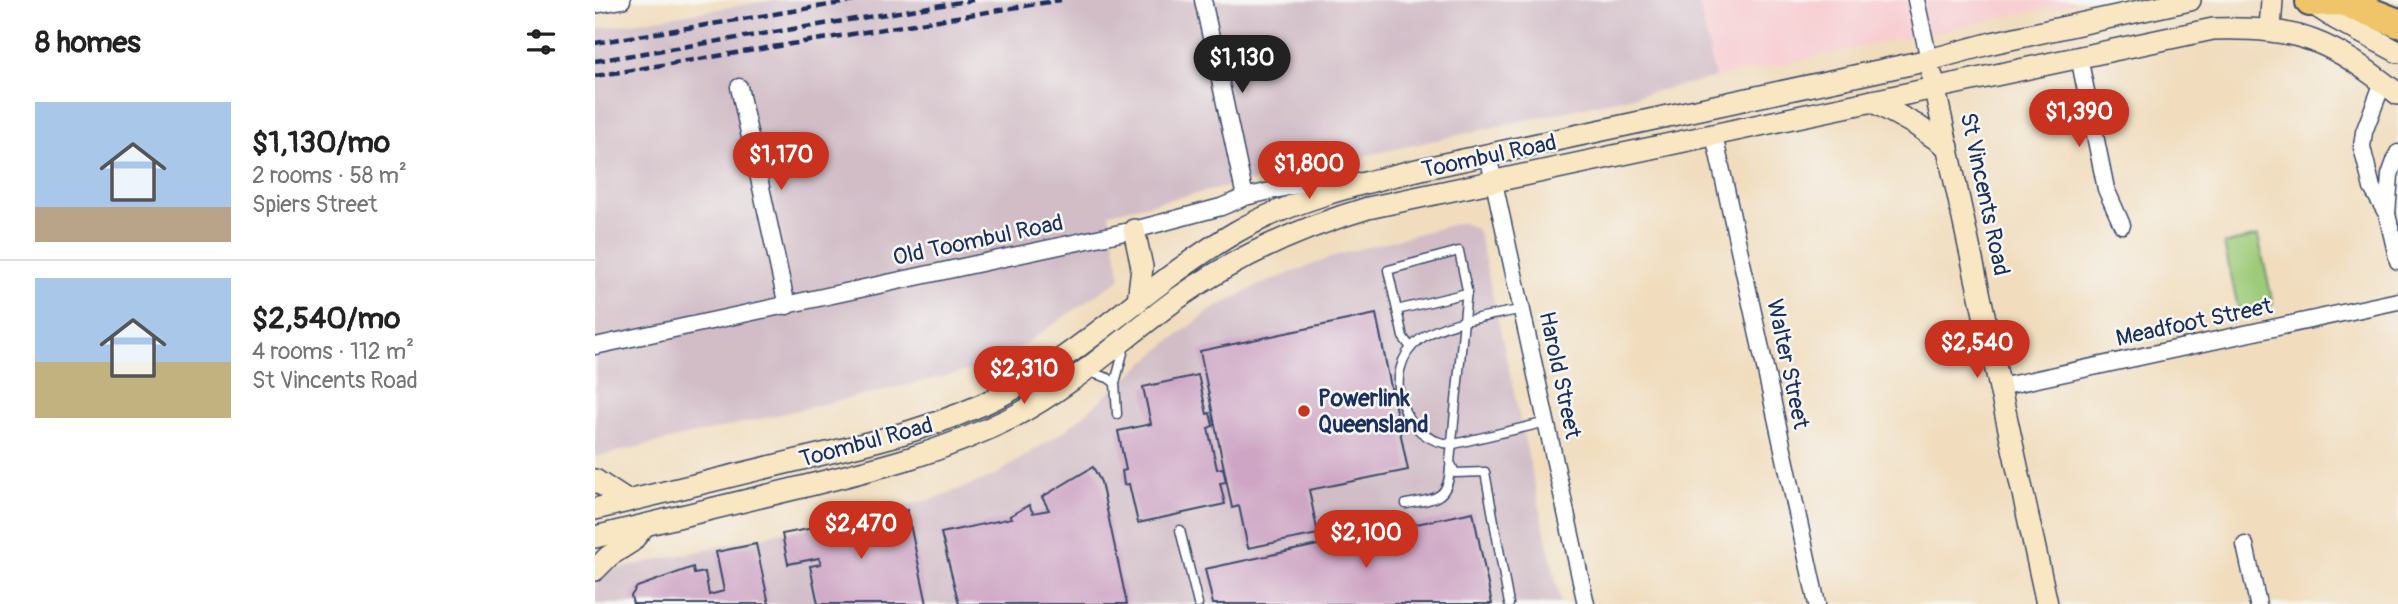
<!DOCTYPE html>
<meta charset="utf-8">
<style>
:root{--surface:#fff;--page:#f6f6f6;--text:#222;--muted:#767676;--line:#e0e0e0;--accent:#c8321e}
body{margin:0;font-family:Pangolin,sans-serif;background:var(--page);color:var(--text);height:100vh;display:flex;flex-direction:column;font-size:26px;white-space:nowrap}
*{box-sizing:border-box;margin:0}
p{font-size:23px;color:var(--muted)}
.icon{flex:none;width:38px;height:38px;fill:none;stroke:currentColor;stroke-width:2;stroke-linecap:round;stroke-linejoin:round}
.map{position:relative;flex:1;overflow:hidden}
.sheet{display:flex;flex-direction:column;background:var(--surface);width:595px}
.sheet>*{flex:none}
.price{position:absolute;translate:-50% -60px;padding:0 16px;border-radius:24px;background:var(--accent);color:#fff;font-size:23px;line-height:46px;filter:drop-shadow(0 2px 4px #0008)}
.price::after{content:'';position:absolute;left:50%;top:42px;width:21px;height:16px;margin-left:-10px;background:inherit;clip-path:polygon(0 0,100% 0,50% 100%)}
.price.selected{background:#222;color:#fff}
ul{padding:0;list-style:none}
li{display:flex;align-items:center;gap:21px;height:175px;padding:0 35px}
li+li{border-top:2px solid var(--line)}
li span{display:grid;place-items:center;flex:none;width:196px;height:140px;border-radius:0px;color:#555}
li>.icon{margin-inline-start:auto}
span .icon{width:84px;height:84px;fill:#fffc;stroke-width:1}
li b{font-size:30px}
h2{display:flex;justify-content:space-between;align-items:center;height:84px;padding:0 35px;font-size:30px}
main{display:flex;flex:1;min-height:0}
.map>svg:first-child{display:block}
.built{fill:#f7cfd3}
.industrial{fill:#d2bdc7}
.green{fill:#9ecb79;stroke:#5c7d6c;stroke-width:2}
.building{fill:#cea5c4}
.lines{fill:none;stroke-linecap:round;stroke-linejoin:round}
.lane-casing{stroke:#3b496c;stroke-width:11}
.street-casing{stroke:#3b496c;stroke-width:19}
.secondary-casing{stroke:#3b496c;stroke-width:24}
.highway-casing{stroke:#3b496c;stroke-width:32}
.lane{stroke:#fff;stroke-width:8}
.street{stroke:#fff;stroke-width:16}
.secondary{stroke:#f9e7c3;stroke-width:21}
.highway{stroke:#f0c469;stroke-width:28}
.rail{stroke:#1b2f5e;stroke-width:4.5;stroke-dasharray:10 5;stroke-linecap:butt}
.poi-dot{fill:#c8321e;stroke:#f6f6f2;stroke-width:2.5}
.labels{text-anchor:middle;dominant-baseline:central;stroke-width:5;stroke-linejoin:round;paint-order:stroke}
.street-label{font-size:23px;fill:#1b2f5e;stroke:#f6f6f2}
.poi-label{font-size:23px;font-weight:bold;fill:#1b2f5e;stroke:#f6f6f2;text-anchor:start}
</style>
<main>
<section class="sheet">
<h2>8 homes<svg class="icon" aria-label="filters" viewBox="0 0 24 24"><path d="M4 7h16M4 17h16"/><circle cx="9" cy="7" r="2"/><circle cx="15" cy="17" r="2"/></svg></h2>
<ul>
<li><span style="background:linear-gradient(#a9c7e8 75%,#b9a48a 0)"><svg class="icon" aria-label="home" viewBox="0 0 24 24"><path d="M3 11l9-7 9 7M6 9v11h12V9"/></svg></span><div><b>$1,130/mo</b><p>2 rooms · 58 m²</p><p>Spiers Street</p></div></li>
<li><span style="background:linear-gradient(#a9c7e8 60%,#c2b280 0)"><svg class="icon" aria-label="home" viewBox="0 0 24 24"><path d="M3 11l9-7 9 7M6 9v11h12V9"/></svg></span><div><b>$2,540/mo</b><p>4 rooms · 112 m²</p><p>St Vincents Road</p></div></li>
</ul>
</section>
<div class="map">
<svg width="1803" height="604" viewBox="0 0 1803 604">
<rect width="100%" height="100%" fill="#f6f6f2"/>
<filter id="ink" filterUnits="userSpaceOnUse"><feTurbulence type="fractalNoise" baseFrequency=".0143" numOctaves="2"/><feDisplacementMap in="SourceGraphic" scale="14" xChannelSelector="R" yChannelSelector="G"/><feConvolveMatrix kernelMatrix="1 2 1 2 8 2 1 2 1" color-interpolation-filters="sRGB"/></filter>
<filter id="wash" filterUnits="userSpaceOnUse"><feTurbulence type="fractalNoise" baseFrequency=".00686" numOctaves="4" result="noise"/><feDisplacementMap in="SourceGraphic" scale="28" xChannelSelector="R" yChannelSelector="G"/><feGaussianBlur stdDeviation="1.57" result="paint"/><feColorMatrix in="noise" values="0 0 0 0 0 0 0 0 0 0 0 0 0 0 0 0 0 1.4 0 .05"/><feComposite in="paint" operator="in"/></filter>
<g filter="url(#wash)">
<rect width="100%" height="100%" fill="#f1ddbe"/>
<path class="built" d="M 1103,0 L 1491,0 L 1120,78 Z"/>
<g class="industrial">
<path d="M 179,0 L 1103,0 L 1120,78 L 514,213 L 526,278 L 399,365 L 0,457 L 0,29 Z"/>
<path d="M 867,222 L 880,228 L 884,234 L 966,604 L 0,604 L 0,576 L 22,569 L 338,499 L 399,476 L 471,430 L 570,345 L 615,311 L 662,286 L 745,254 Z"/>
</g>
<path class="green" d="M 1663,236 L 1678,304 L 1644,312 L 1629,244 Z"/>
<g id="blocks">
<g class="building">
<path d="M 781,314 L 813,470 L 714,490 L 723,534 L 653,548 L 644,506 L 637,508 L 605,351 Z"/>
<path d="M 603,375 L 612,414 L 615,413 L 618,426 L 613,428 L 622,469 L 628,468 L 631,482 L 625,483 L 630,504 L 543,523 L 534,484 L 529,485 L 527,471 L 531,470 L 523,431 L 556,424 L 548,387 Z"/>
<path d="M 498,467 L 506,482 L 532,604 L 364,604 L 346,533 L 417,518 L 415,516 L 434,505 L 438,513 L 454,510 L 447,497 Z"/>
<path d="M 312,510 L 332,604 L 223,604 L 215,566 L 226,564 L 224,558 L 193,564 L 187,534 Z"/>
<path d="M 878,512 L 897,604 L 618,604 L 610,569 Z"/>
<path d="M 161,544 L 174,604 L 38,604 L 36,596 L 42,587 L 98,567 L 99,574 L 110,572 L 114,595 L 129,591 L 121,552 Z"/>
</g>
</g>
</g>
<g filter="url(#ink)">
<use href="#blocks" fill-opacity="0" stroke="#3b496c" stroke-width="2"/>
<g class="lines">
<defs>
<g id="lane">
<path d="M 928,309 C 898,316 848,321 824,340 C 784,371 807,444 859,444 L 952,422"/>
<path d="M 802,310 L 872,293"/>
<path d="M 816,348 L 808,337 L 793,270 L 864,251 L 872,290 L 855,462 L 860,473 L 890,472 L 914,604"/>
<path d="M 494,372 L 513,378 L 520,383"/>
<path d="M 522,414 L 520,383 L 530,345"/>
<path d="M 811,504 C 839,499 854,500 855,467"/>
<path d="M 585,530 L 603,604"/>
</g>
<g id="street">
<path d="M 608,0 L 650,197"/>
<path d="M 1321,0 L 1334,60"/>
<path d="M 0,5 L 27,0"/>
<path d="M 1484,57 L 1511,189 L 1527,225"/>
<path d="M 1788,82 L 1769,132 L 1767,147 L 1777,188 L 1792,214 L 1803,261"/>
<path d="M 144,87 L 192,306"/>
<path d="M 1119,135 L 1222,604"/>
<path d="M 893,155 L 991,604"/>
<path d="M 1792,214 L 1795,175 L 1803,153"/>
<path d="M 0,346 L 539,230 L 626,207 L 650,197 L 727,179 L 762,181"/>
<path d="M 1405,387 L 1803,301"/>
<path d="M 1650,545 L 1663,604"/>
</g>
<g id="secondary">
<path d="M 1713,1 L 1741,19 L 1803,52"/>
<path d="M 1675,29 L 1677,0"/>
<path d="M 1337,76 L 1452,604"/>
<path d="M 1277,101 L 1321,125 L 1353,147"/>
<path d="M 539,230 L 547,267 L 543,301"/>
<path d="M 0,480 L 32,501"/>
<path d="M 0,509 C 70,492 141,475 211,458 C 278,442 345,427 407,395 C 492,351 558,280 641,232 C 697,200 763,184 826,169 L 1334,60 L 1397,43 L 1595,0"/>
<path d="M 0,537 C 70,520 141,503 211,486 C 284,468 348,452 416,418 C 478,386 527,339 583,298 C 641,257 705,228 773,208 L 1618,29 C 1705,27 1735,40 1803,94"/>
<path d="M 0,570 L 14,556 L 36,542 L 50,525"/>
</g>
<path id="highway" d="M 1715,2 L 1747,1 L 1803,23"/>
</defs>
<use href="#lane" class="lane-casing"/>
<use href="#street" class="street-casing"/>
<use href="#secondary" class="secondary-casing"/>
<use href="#highway" class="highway-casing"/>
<use href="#lane" class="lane"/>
<use href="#street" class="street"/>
<use href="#secondary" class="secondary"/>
<use href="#highway" class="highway"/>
<g class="rail">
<path d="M 0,43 L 265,0"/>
<path d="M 0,61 L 378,0"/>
<path d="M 0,76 L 466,0"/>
</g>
</g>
</g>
<circle class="poi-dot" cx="709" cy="411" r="7"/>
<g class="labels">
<g class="street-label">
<text transform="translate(894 156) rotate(-12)">Toombul Road</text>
<text transform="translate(1390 194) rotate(78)">St Vincents Road</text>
<text transform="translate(383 240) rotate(-12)">Old Toombul Road</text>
<text transform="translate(1599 322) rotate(-12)">Meadfoot Street</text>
<text transform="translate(1193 364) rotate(78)">Walter Street</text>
<text transform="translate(965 375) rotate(78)">Harold Street</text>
<text transform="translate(271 442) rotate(-15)">Toombul Road</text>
</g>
<g class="poi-label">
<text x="723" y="398">Powerlink<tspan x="723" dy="26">Queensland</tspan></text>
</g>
</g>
</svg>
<b class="price selected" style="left:647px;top:95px">$1,130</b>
<b class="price" style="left:1484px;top:149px">$1,390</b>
<b class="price" style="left:186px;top:192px">$1,170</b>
<b class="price" style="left:714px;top:201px">$1,800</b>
<b class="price" style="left:1382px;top:380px">$2,540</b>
<b class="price" style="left:429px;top:406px">$2,310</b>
<b class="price" style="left:266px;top:561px">$2,470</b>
<b class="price" style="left:771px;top:570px">$2,100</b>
</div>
</main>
